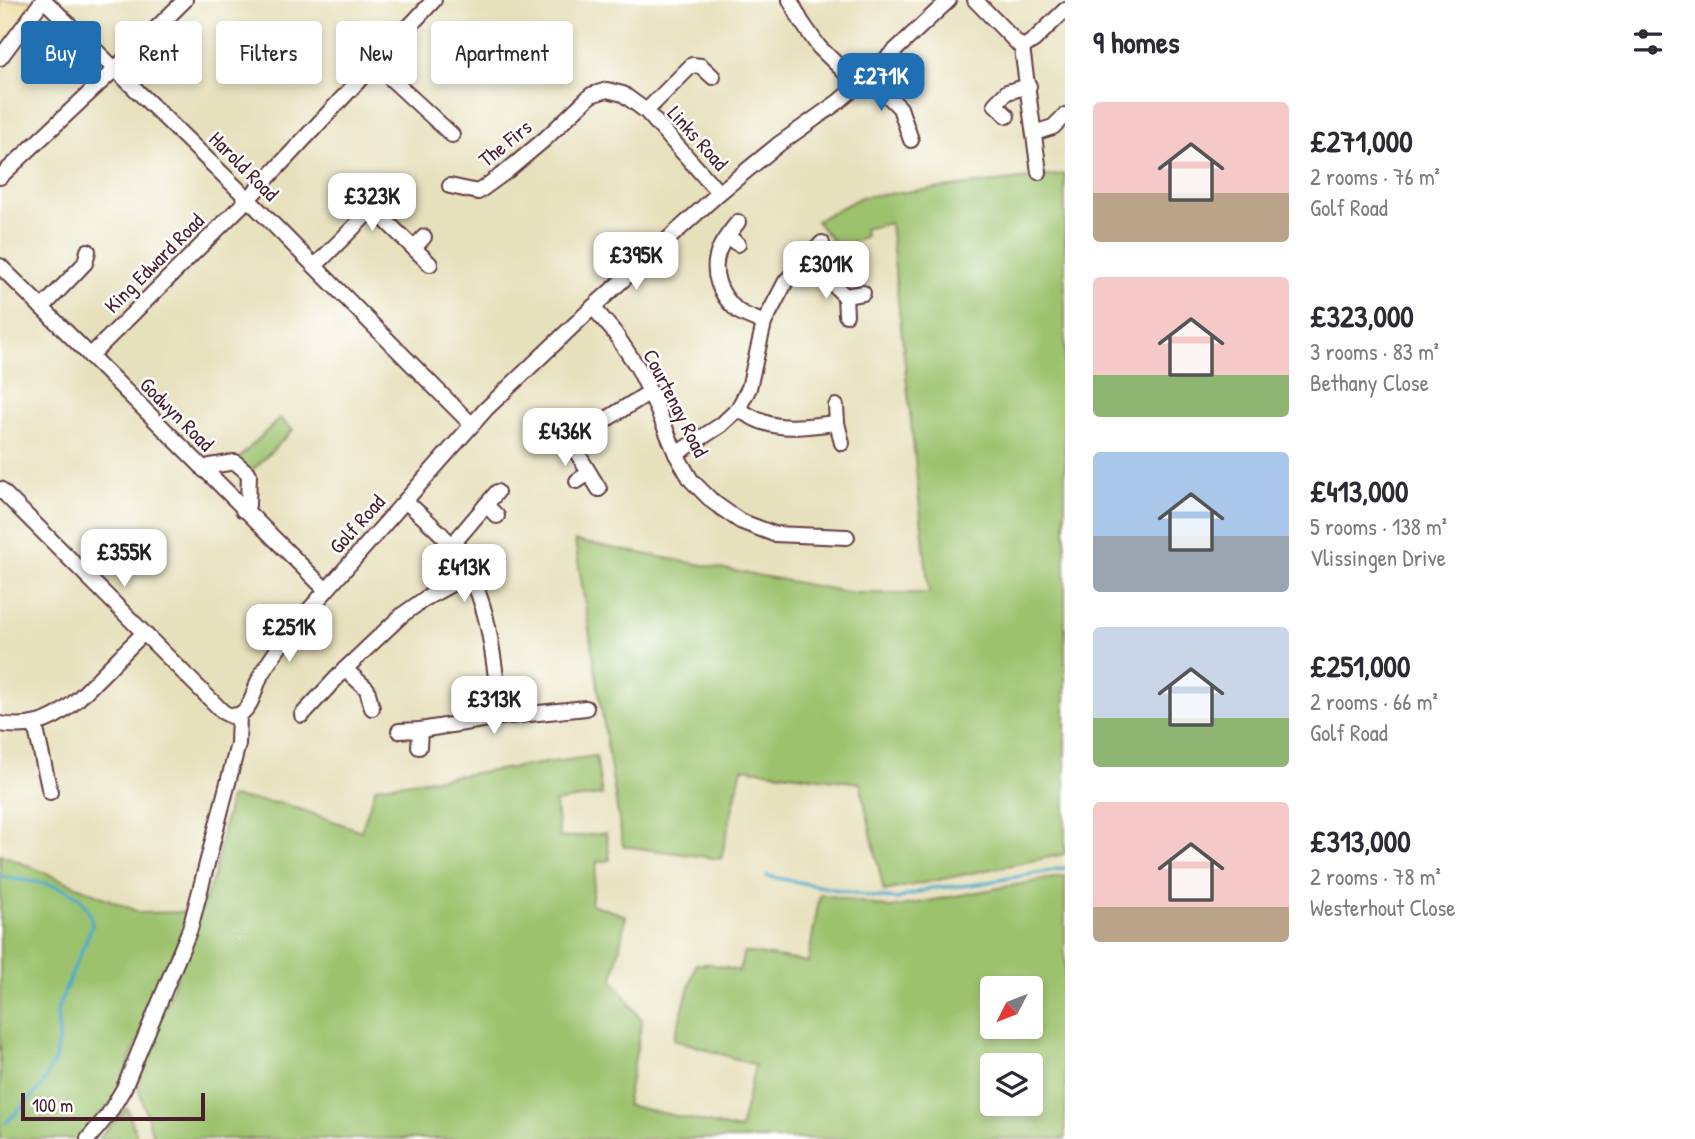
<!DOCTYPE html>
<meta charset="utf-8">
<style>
:root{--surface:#fff;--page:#f2f2f3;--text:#2b2b33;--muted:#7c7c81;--accent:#1f6fb2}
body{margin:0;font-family:"Patrick Hand",sans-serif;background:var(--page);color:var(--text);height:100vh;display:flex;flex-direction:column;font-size:26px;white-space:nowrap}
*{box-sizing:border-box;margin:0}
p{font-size:23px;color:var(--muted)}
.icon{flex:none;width:38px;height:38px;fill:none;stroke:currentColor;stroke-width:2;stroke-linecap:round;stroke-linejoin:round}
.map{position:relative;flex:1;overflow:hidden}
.panel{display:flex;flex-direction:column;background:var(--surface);width:630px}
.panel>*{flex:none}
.guide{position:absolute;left:21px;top:21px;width:665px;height:63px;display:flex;gap:14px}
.needle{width:46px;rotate:228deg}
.buttons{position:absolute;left:980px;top:976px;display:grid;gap:14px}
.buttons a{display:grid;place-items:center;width:63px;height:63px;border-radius:7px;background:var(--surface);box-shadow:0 4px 10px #0003;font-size:35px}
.scale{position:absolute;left:21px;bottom:18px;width:184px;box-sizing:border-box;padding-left:7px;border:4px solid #4a1f2b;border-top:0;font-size:19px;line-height:24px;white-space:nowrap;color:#4a1f2b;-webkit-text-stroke:5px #fff;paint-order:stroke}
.price{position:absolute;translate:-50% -60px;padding:0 16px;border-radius:14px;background:#fff;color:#222;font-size:23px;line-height:46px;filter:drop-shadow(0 2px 4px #0008)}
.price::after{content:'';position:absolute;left:50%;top:42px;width:21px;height:16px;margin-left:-10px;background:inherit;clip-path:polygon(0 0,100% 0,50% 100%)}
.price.on{background:var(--accent);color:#fff}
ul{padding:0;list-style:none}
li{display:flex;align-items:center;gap:21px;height:175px;padding:0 28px}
li span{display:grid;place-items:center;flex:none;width:196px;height:140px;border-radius:7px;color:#555}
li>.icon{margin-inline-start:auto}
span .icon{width:84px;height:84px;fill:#fffc;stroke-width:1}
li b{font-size:30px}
h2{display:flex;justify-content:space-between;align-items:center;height:84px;padding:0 28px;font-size:30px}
.tag{padding:0 24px;border-radius:7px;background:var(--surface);box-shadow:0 4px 10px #0003;font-size:24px;line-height:63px}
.tag.on{background:var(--accent);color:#fff}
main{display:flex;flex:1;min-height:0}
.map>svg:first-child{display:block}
.green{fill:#9cc26d;stroke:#73704c;stroke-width:2;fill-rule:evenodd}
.sand{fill:#eeda9e;stroke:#9c7c64;stroke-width:2}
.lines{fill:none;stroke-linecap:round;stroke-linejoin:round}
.stream{stroke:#4ba9c9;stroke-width:3.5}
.minor-casing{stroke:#623c41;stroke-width:18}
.minor{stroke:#fff;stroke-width:14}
.labels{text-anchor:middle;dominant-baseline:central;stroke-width:5;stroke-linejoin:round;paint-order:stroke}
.street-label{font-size:21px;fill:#4a1f2b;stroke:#fff}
</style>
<main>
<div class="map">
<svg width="1065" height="1139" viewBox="0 0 1065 1139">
<rect width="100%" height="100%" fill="#fff"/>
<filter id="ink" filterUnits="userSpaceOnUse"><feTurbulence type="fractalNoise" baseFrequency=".0143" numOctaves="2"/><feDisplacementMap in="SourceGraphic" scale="14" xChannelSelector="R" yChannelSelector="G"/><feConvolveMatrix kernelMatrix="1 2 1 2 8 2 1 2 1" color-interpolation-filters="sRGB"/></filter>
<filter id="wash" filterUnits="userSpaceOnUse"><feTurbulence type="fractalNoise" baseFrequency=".00686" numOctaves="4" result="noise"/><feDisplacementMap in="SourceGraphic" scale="28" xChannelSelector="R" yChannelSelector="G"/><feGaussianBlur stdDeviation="1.57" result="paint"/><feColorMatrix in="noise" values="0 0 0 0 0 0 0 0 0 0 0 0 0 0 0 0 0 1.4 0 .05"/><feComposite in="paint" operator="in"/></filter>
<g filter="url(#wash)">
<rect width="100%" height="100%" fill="#e7e0bc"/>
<g class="green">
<path d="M 1065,174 L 1065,854 L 884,891 L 860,783 L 742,768 L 721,859 L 623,846 L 575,541 L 853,593 L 929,593 L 890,223 L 864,229 L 866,236 L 839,248 L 816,221 L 861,197 Z"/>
<path d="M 280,418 L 293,430 L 249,474 L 235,462 Z"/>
<path d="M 596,756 L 602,795 L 555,802 L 560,838 L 606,833 L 610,860 L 597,862 L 591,904 L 626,916 L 613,980 L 642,1021 L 626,1105 L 740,1130 L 755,1065 L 674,1039 L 696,964 L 711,964 L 739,971 L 744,952 L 808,962 L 820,894 L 890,908 L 1065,876 L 1065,1139 L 154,1139 L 137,1084 L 214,875 L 230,797 L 285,804 L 361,831 L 376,787 ZM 992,989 L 1031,989 L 1031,1027 L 992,1027 ZM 992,1066 L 1031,1066 L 1031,1104 L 992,1104 Z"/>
<path d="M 0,854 L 141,913 L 185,912 L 187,919 L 115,1097 L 84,1139 L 0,1139 Z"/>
<path d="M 127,1108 L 138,1139 L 98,1139 Z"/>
</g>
<path class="sand" d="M 0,0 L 40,0 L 0,50 Z"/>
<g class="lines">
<g class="stream">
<path d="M 0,876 C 34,885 88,879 92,926 L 57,1010 L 59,1035 L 55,1060 L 41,1087 L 6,1123"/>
<path d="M 767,876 L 874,897 L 897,899 L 931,888 L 972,885 L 1065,868"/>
</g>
</g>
</g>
<g filter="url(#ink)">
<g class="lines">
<defs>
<g id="minor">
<path d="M 44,0 L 248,199 L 472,425"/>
<path d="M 790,0 L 801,21 L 819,47 L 858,85"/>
<path d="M 975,0 L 1022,48 L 1039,172"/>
<path d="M 1022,48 L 1034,40 L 1065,10"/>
<path d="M 0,58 L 43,0"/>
<path d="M 375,64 L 452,135"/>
<path d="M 868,76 L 900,108 L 911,140"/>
<path d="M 646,111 L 692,65 L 701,66 L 713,77"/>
<path d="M 1007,116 L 995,104 L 1007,92 L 1029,86"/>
<path d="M 1034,133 L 1053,127 L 1065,115"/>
<path d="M 0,177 L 115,69 L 185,0"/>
<path d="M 450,186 L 478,192 L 507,171 L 545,139 L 591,95 L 607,90 L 623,94 L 646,111 L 719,193"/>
<path d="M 367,194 L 375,206"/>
<path d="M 738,222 C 731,231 723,240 719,250 C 710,273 720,296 738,311 C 745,316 756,319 764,323"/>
<path d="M 727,237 L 738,244"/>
<path d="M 414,248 L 424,237"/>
<path d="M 807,259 L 845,296 L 863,293"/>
<path d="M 0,266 L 326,590"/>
<path d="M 315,266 L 375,206 L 382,210 L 388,223 L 430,264"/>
<path d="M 845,296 L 846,315"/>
<path d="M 593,307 L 614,332 L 638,368 L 650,392 L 676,454 L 691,480 L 713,502 L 740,521 L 774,534 L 847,537"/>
<path d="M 42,308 L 85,263 L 88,251"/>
<path d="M 90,356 L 248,199 L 434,0"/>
<path d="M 836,406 L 837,423 L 842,443"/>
<path d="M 738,409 C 746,414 754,419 763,422 C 787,431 813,425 837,423"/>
<path d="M 562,428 L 599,489"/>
<path d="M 570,442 L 650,392"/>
<path d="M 676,454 L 721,425 L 738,409 L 749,388 L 764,323 L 786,281 L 822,243"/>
<path d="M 204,470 L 210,466 L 235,462 L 249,474 L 248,505 L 243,510"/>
<path d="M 577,481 L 589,473"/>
<path d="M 0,489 L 223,712 L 231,716 L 239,715"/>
<path d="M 405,501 C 421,515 439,530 452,546 C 491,594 493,659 501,717"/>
<path d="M 486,505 L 497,516"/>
<path d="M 452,545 L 497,492"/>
<path d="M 345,669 L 367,689 L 372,708"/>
<path d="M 302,715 L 345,669 L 402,615 L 426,598 L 470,574"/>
<path d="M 0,724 C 46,732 68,710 98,679 C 113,664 128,648 144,633"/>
<path d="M 35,725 L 50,792"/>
<path d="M 399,731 L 420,730 L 501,717 L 586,708"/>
<path d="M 419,747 L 420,730"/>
<path d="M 88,1139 L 108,1115 L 124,1088 L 190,929 L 238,744 L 239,715 C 254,706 254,687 262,673 C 270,660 279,648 287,635 L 486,409 L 593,307 L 719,193 L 779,144 L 838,102 L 858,85 L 949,0"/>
</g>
</defs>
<use href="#minor" class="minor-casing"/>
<use href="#minor" class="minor"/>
</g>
</g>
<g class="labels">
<g class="street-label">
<text transform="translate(698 138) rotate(48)">Links Road</text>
<text transform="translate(505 143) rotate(-39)">The Firs</text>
<text transform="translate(244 166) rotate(45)">Harold Road</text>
<text transform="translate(154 263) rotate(-45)">King Edward Road</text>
<text transform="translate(676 403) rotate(63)">Courtenay Road</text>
<text transform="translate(177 414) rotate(45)">Godwyn Road</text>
<text transform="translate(357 524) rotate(-48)">Golf Road</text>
</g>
</g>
</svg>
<div class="buttons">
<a><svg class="needle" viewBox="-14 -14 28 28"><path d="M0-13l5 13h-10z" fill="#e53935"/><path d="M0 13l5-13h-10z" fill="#7c7c81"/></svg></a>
<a><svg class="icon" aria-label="layers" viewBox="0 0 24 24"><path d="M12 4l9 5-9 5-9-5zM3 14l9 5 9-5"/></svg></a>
</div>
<div class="scale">100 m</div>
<b class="price on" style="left:881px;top:113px">£271K</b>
<b class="price" style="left:372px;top:233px">£323K</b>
<b class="price" style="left:636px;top:292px">£395K</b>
<b class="price" style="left:826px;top:301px">£301K</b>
<b class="price" style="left:565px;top:468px">£436K</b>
<b class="price" style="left:124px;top:589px">£355K</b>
<b class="price" style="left:464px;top:604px">£413K</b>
<b class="price" style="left:289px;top:664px">£251K</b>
<b class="price" style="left:494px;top:736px">£313K</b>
<div class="guide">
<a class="tag on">Buy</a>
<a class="tag">Rent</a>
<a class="tag">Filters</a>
<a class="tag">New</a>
<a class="tag">Apartment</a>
</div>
</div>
<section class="panel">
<h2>9 homes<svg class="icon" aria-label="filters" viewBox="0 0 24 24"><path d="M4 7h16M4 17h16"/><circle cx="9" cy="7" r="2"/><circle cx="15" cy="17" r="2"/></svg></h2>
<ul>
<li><span style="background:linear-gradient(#f6c9c9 65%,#b9a48a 0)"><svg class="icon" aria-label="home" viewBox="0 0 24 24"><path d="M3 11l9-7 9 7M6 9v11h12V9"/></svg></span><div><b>£271,000</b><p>2 rooms · 76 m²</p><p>Golf Road</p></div></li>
<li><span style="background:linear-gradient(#f6c9c9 70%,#8fb573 0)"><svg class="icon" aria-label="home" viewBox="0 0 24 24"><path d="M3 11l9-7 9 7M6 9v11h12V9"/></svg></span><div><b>£323,000</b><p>3 rooms · 83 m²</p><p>Bethany Close</p></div></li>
<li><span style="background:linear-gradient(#a9c7e8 60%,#9aa5b1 0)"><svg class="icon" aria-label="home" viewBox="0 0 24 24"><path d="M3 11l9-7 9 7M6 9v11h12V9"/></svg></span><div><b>£413,000</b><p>5 rooms · 138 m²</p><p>Vlissingen Drive</p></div></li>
<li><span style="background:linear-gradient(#c9d6e8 65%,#8fb573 0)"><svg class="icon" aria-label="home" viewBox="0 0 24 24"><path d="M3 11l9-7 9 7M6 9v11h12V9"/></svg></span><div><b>£251,000</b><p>2 rooms · 66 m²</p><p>Golf Road</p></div></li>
<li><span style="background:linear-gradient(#f6c9c9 75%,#b9a48a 0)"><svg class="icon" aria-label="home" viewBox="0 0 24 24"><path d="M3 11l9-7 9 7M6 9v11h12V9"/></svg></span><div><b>£313,000</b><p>2 rooms · 78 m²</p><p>Westerhout Close</p></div></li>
</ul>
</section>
</main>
